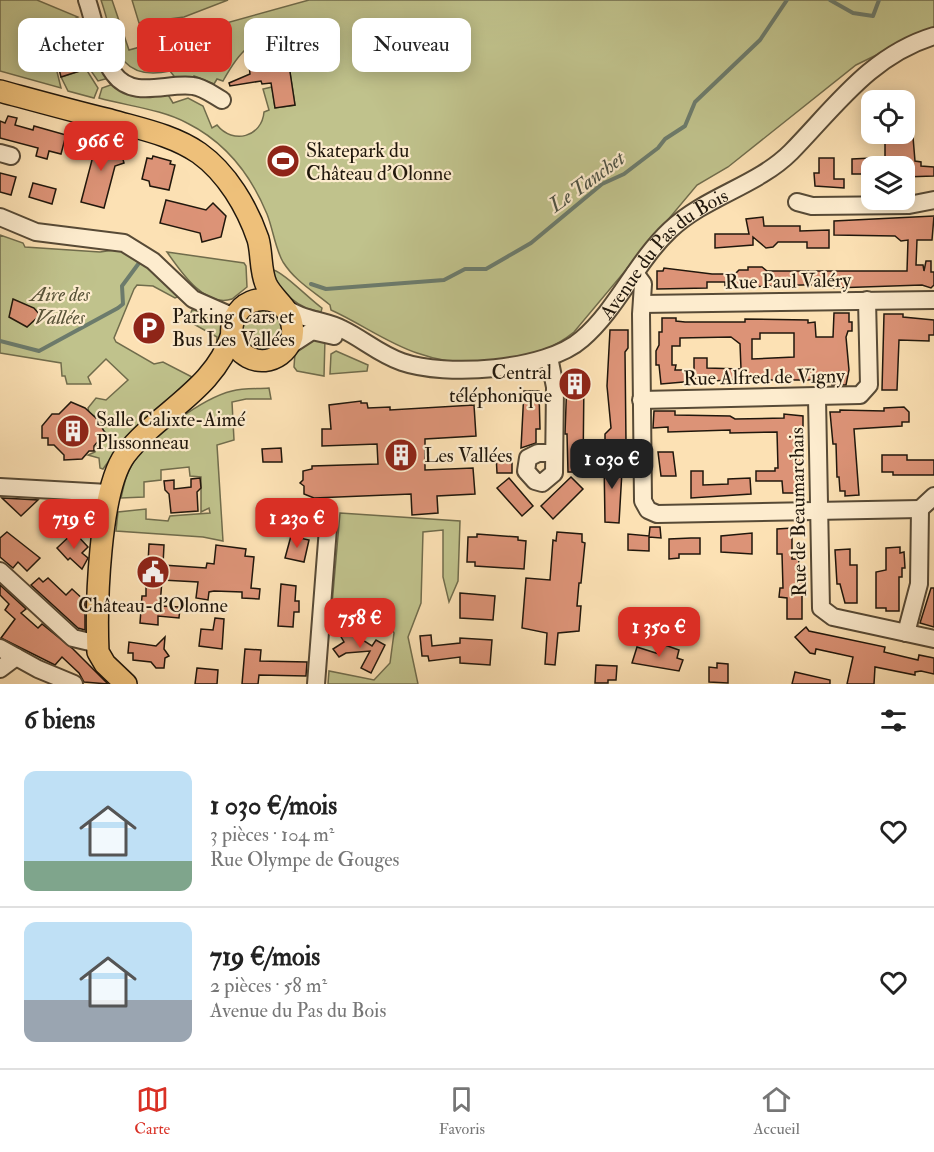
<!DOCTYPE html>
<html lang="fr">
<meta charset="utf-8">
<style>
:root{--surface:#fff;--page:#f6f6f6;--text:#222;--muted:#767676;--line:#e0e0e0;--accent:#d93025}
body{margin:0;font-family:"IM FELL Double Pica",serif;background:var(--page);color:var(--text);height:100vh;display:flex;flex-direction:column;font-size:22px;white-space:nowrap}
*{box-sizing:border-box;margin:0}
p{font-size:20px;color:var(--muted)}
.icon{flex:none;width:33px;height:33px;fill:none;stroke:currentColor;stroke-width:2;stroke-linecap:round;stroke-linejoin:round}
.map{position:relative;height:684px;overflow:hidden}
.details{display:flex;flex-direction:column;background:var(--surface);flex:1}
.details>*{flex:none}
.guide{position:absolute;left:18px;top:18px;width:600px;height:54px;display:flex;gap:12px}
.controls{position:absolute;left:861px;top:90px;display:grid;gap:12px}
.controls a{display:grid;place-items:center;width:54px;height:54px;border-radius:12px;background:var(--surface);box-shadow:0 3px 15px #0003;font-size:30px}
.price{position:absolute;translate:-50% -51px;padding:0 14px;border-radius:12px;background:var(--accent);color:#fff;font-size:20px;line-height:39px;filter:drop-shadow(0 2px 3px #0008)}
.price::after{content:'';position:absolute;left:50%;top:36px;width:18px;height:14px;margin-left:-9px;background:inherit;clip-path:polygon(0 0,100% 0,50% 100%)}
.price.on{background:#222;color:#fff}
ul{padding:0;list-style:none}
li{display:flex;align-items:center;gap:18px;height:150px;padding:0 24px}
li+li{border-top:2px solid var(--line)}
li span{display:grid;place-items:center;flex:none;width:168px;height:120px;border-radius:12px;color:#555}
li>.icon{margin-inline-start:auto}
span .icon{width:72px;height:72px;fill:#fffc;stroke-width:1}
li b{font-size:26px}
h2{display:flex;justify-content:space-between;align-items:center;height:72px;padding:0 24px;font-size:26px}
.chip{padding:0 21px;border-radius:12px;background:var(--surface);box-shadow:0 3px 15px #0003;font-size:21px;line-height:54px}
.chip.on{background:var(--accent);color:#fff}
.tab-bar{display:flex;justify-content:space-around;align-items:center;height:84px;border-top:2px solid var(--line);background:var(--surface);font-size:16px;color:var(--muted)}
.tab-bar a{display:grid;justify-items:center;gap:3px}
.tab-bar .on{color:var(--accent)}
.map>svg:first-child{display:block}
.green{fill:#c0c28c;stroke:#706c4c;stroke-width:1.5}
.lines{fill:none;stroke-linecap:round;stroke-linejoin:round}
.stream{stroke:#6c7b6c;stroke-width:4}
.building{fill:#dc9377;stroke:#20170c;stroke-width:1.5;fill-rule:evenodd}
.minor-casing{stroke:#574a36;stroke-width:20}
.major-casing{stroke:#20170c;stroke-width:24}
.minor{stroke:#fdecce;stroke-width:16}
.major{stroke:#eec07a;stroke-width:21}
.labels{text-anchor:middle;dominant-baseline:central;stroke-width:4.5;stroke-linejoin:round;paint-order:stroke}
.poi-label{font-size:20px;fill:#20170c;stroke:#fdecce;text-anchor:start}
.street-label{font-size:20px;fill:#20170c;stroke:#fdecce}
.park-label{font-size:20px;font-style:italic;fill:#585339;stroke:#fdecce}
.water-label{font-size:21px;font-style:italic;fill:#4c5144;stroke:#fdecce}
</style>
<div class="map">
<svg width="934" height="684" viewBox="0 0 934 684">
<rect width="100%" height="100%" fill="#fce1b4"/>
<filter id="stains"><feTurbulence type="fractalNoise" baseFrequency=".00333" numOctaves="4"/><feColorMatrix values="0 0 0 0 .2 0 0 0 0 .09 0 0 0 0 .02 0 0 0 .5 -.17"/></filter>
<radialGradient id="worn" r=".72"><stop offset=".6" stop-color="#630" stop-opacity="0"/><stop offset="1" stop-color="#630" stop-opacity=".3"/></radialGradient>
<g class="green">
<path d="M 0,0 L 37,0 L 78,17 L 71,21 L 72,29 L 48,35 L 61,88 L 0,71 Z"/>
<path d="M 101,0 L 112,0 L 129,50 L 309,0 L 934,0 L 934,34 L 901,43 L 856,65 L 728,167 L 697,185 L 574,332 C 531,366 468,371 417,353 C 387,343 360,323 331,310 L 330,305 C 313,291 295,281 283,262 C 275,248 273,229 267,214 C 251,175 225,142 187,123 C 161,109 127,106 99,98 L 102,88 L 116,83 L 167,93 L 173,103 L 188,98 L 203,106 L 212,128 L 217,125 C 233,145 262,137 264,112 L 269,110 L 263,89 L 272,87 L 275,108 L 295,105 L 286,46 C 252,32 238,54 223,81 L 217,79 L 214,84 L 194,76 L 190,80 L 177,80 L 170,71 C 115,83 115,41 101,0 Z"/>
<path d="M 132,0 L 228,0 L 184,17 L 139,23 Z"/>
<path d="M 89,25 L 109,78 L 98,81 L 89,68 L 77,30 Z"/>
<path d="M 86,69 L 98,88 L 94,98 L 68,91 L 61,77 Z"/>
<path d="M 0,235 L 23,243 L 25,247 L 100,252 L 121,249 L 136,256 L 180,296 L 175,298 L 153,286 L 137,285 L 134,289 L 114,338 L 116,342 L 154,364 L 163,362 L 192,377 L 123,441 L 103,469 L 100,468 L 99,458 L 88,455 L 95,452 L 96,447 L 107,434 L 102,429 L 100,420 L 89,413 L 88,408 L 96,398 L 106,400 L 128,380 L 106,359 L 88,377 L 91,384 L 67,384 L 65,376 L 62,376 L 61,363 L 0,353 Z"/>
<path d="M 167,252 L 244,263 L 246,266 L 247,287 L 232,299 C 205,308 181,272 167,252 Z"/>
<path d="M 270,269 C 282,270 308,298 322,308 L 321,312 C 296,308 280,291 270,269 Z"/>
<path d="M 268,307 L 285,322 L 282,343 L 263,353 C 249,348 230,332 245,316 C 250,310 261,309 268,307 Z"/>
<path d="M 201,309 L 221,319 L 224,325 L 216,349 L 217,337 L 188,321 L 192,310 Z"/>
<path d="M 308,338 L 325,338 L 324,376 L 297,371 L 294,367 L 295,353 Z"/>
<path d="M 336,351 L 368,365 L 367,371 L 330,374 L 331,354 Z"/>
<path d="M 269,388 L 271,399 L 246,399 L 232,402 L 234,440 L 217,445 L 223,541 L 203,537 L 116,531 L 118,512 L 146,509 L 146,519 L 168,521 L 170,516 L 210,513 L 209,508 L 201,512 L 201,477 L 190,476 L 189,467 L 161,470 L 161,480 L 144,482 L 144,497 L 121,498 C 124,485 126,474 133,463 C 149,437 203,398 232,391 C 244,388 257,389 269,388 Z"/>
<path d="M 340,513 L 460,521 L 458,581 L 449,602 L 443,577 L 443,530 L 423,532 L 421,603 L 408,637 L 418,684 L 328,684 L 329,671 L 374,680 L 390,663 L 394,633 L 382,603 L 355,604 L 331,616 Z"/>
</g>
<g class="lines">
<g class="stream">
<path d="M 830,0 L 853,13 L 873,16 L 879,0"/>
<path d="M 311,284 L 326,289 L 444,280 L 465,269 L 486,269 L 531,243 L 602,184 L 624,174 L 658,148 L 665,139 L 685,126 L 695,102 L 760,40 L 787,0"/>
<path d="M 0,341 L 39,351 L 118,308 L 123,304 L 122,286 L 139,263"/>
</g>
</g>
<g class="building">
<path d="M 72,29 L 77,30 L 89,68 L 61,77 L 59,69 L 56,69 L 48,34 Z"/>
<path d="M 287,52 L 295,105 L 275,108 L 271,83 L 262,84 L 261,81 L 230,86 L 229,83 L 250,74 L 248,57 Z"/>
<path d="M 8,116 L 17,118 L 15,125 L 33,130 L 34,126 L 66,135 L 61,154 L 49,151 L 47,159 L 36,156 L 38,148 L 0,138 L 0,121 L 5,123 Z"/>
<path d="M 892,137 L 913,137 L 915,161 L 921,162 L 921,166 L 934,167 L 934,176 L 904,177 L 904,166 L 885,166 L 885,139 Z"/>
<path d="M 98,140 L 119,145 L 124,163 L 115,166 L 104,208 L 81,202 L 92,160 L 85,153 Z"/>
<path d="M 153,156 L 171,161 L 170,164 L 175,165 L 169,190 L 150,186 L 149,181 L 142,179 L 147,158 L 152,159 Z"/>
<path d="M 819,158 L 834,158 L 834,179 L 844,179 L 844,188 L 815,186 L 814,173 L 819,173 Z"/>
<path d="M 872,158 L 872,174 L 852,174 L 852,159 Z"/>
<path d="M 0,173 L 16,177 L 11,195 L 0,192 Z"/>
<path d="M 33,183 L 56,189 L 52,204 L 29,197 Z"/>
<path d="M 166,200 L 206,210 L 213,203 L 226,216 L 221,237 L 202,242 L 200,233 L 160,223 Z"/>
<path d="M 934,216 L 932,240 L 917,240 L 916,265 L 923,265 L 924,271 L 926,261 L 931,261 L 931,272 L 934,272 L 934,285 L 931,288 L 922,285 L 834,288 L 834,284 L 738,287 L 725,286 L 725,282 L 707,282 L 707,288 L 657,289 L 657,271 L 663,271 L 664,268 L 712,274 L 735,274 L 739,270 L 748,270 L 748,267 L 762,267 L 767,271 L 907,271 L 908,240 L 901,241 L 895,236 L 834,235 L 834,221 Z"/>
<path d="M 763,217 L 764,226 L 800,226 L 800,231 L 829,230 L 829,248 L 807,248 L 807,242 L 778,242 L 773,247 L 766,248 L 753,237 L 753,245 L 715,248 L 715,234 L 749,234 L 746,219 Z"/>
<path d="M 13,299 L 34,308 L 40,315 L 27,327 L 9,317 Z"/>
<path d="M 834,313 L 849,313 L 849,322 L 852,322 L 852,331 L 848,331 L 846,337 L 849,370 L 846,385 L 832,385 L 832,380 L 753,380 L 753,378 L 714,381 L 714,378 L 695,378 L 695,381 L 661,384 L 659,365 L 656,365 L 656,351 L 659,345 L 659,332 L 662,332 L 662,318 L 676,318 L 676,321 L 685,322 L 745,322 L 745,319 L 808,320 L 808,323 L 815,322 L 816,337 L 833,337 ZM 760,333 L 794,333 L 794,357 L 752,359 L 752,339 L 760,339 ZM 731,337 L 740,344 L 741,369 L 707,368 L 707,358 L 694,358 L 694,372 L 694,370 L 675,370 L 676,365 L 672,365 L 672,346 L 680,346 L 680,338 Z"/>
<path d="M 884,314 L 903,314 L 903,317 L 934,320 L 934,335 L 929,335 L 929,341 L 899,340 L 897,390 L 882,390 Z"/>
<path d="M 610,330 L 628,330 L 628,348 L 625,352 L 626,442 L 605,441 L 605,434 L 611,428 L 607,386 Z"/>
<path d="M 567,378 L 584,378 L 583,472 L 568,472 L 567,434 L 565,434 Z"/>
<path d="M 524,391 L 539,391 L 540,429 L 536,429 L 536,443 L 521,448 Z"/>
<path d="M 361,401 L 361,403 L 367,403 L 368,408 L 390,407 L 390,410 L 474,405 L 476,436 L 425,439 L 425,470 L 473,468 L 475,494 L 437,496 L 438,513 L 412,515 L 411,494 L 314,498 L 304,494 L 304,486 L 300,483 L 303,480 L 303,471 L 312,469 L 312,466 L 378,464 L 377,444 L 322,446 L 322,429 L 331,429 L 329,405 Z"/>
<path d="M 71,402 L 85,408 L 97,419 L 105,433 L 94,446 L 94,451 L 89,451 L 82,459 L 64,460 L 64,455 L 54,445 L 48,445 L 48,438 L 42,438 L 42,426 L 52,414 L 59,414 Z"/>
<path d="M 904,407 L 909,412 L 909,422 L 902,422 L 902,426 L 854,429 L 859,495 L 845,496 L 845,491 L 840,491 L 839,477 L 837,477 L 836,444 L 833,444 L 830,412 L 840,412 L 840,410 L 884,411 L 884,408 Z"/>
<path d="M 654,411 L 675,411 L 675,415 L 730,416 L 735,419 L 784,418 L 784,414 L 803,416 L 803,433 L 800,433 L 802,470 L 799,470 L 799,493 L 783,493 L 782,481 L 756,481 L 756,471 L 775,471 L 775,468 L 778,468 L 777,432 L 730,433 L 730,430 L 668,432 L 668,427 L 653,428 Z"/>
<path d="M 281,448 L 282,462 L 263,462 L 262,449 Z"/>
<path d="M 658,452 L 673,452 L 676,476 L 661,476 Z"/>
<path d="M 496,454 L 512,454 L 512,473 L 497,473 Z"/>
<path d="M 882,455 L 907,455 L 907,460 L 934,460 L 934,475 L 893,475 L 893,472 L 882,472 Z"/>
<path d="M 604,459 L 620,460 L 619,471 L 622,471 L 619,523 L 605,522 Z"/>
<path d="M 691,471 L 703,471 L 703,485 L 728,484 L 728,479 L 750,478 L 751,494 L 691,498 Z"/>
<path d="M 571,477 L 583,489 L 553,519 L 541,506 Z"/>
<path d="M 200,478 L 201,488 L 197,492 L 198,511 L 171,513 L 169,494 L 165,490 L 164,481 L 174,480 L 174,489 L 191,487 L 191,479 Z"/>
<path d="M 509,478 L 533,506 L 522,516 L 497,488 Z"/>
<path d="M 2,498 L 38,500 L 21,516 Z"/>
<path d="M 64,501 L 69,506 L 51,526 L 45,520 Z"/>
<path d="M 650,527 L 660,527 L 661,538 L 649,537 L 649,551 L 628,550 L 628,534 L 649,536 Z"/>
<path d="M 792,528 L 792,559 L 799,559 L 798,576 L 802,576 L 802,619 L 787,619 L 787,598 L 779,597 L 780,588 L 783,588 L 782,554 L 777,554 L 777,529 Z"/>
<path d="M 7,532 L 40,558 L 27,571 L 18,562 L 13,568 L 0,557 L 0,538 Z"/>
<path d="M 74,532 L 88,547 L 82,553 L 88,558 L 82,569 L 70,558 L 68,560 L 57,548 Z"/>
<path d="M 557,532 L 582,534 L 582,542 L 585,543 L 581,583 L 579,583 L 577,606 L 581,606 L 579,631 L 558,633 L 555,665 L 545,664 L 547,633 L 522,628 L 526,578 L 550,580 L 553,540 L 556,541 Z"/>
<path d="M 752,533 L 752,554 L 721,552 L 721,536 Z"/>
<path d="M 477,534 L 518,537 L 518,540 L 526,541 L 524,569 L 475,566 L 475,562 L 467,562 L 468,537 L 477,537 Z"/>
<path d="M 291,536 L 309,540 L 304,562 L 285,558 Z"/>
<path d="M 691,538 L 700,538 L 700,554 L 679,554 L 679,558 L 669,559 L 669,539 Z"/>
<path d="M 149,544 L 164,545 L 163,565 L 206,568 L 207,563 L 214,564 L 216,545 L 246,549 L 245,556 L 254,557 L 251,588 L 260,589 L 259,599 L 242,598 L 242,592 L 214,591 L 209,592 L 208,600 L 196,598 L 198,582 L 162,580 L 160,606 L 180,607 L 179,618 L 158,616 L 158,625 L 140,623 L 142,596 L 146,596 L 146,563 L 148,564 Z"/>
<path d="M 900,547 L 900,553 L 904,552 L 905,568 L 902,568 L 902,577 L 899,577 L 899,611 L 886,611 L 886,608 L 876,608 L 876,572 L 886,570 L 886,548 Z"/>
<path d="M 850,549 L 850,565 L 857,565 L 857,603 L 845,603 L 840,584 L 837,584 L 835,550 Z"/>
<path d="M 39,578 L 43,582 L 48,578 L 66,595 L 72,589 L 85,601 L 85,630 L 78,628 L 31,585 Z"/>
<path d="M 281,584 L 296,586 L 295,601 L 299,601 L 299,612 L 294,612 L 293,627 L 278,626 Z"/>
<path d="M 0,585 L 26,609 L 21,613 L 38,628 L 42,624 L 73,649 L 108,684 L 84,682 L 79,673 L 62,657 L 55,665 L 1,638 L 15,619 L 5,610 L 9,604 L 0,595 Z"/>
<path d="M 931,588 L 934,588 L 934,627 L 920,623 Z"/>
<path d="M 460,593 L 495,596 L 493,620 L 460,618 Z"/>
<path d="M 215,618 L 224,619 L 222,649 L 199,646 L 201,629 L 213,630 Z"/>
<path d="M 353,627 L 361,639 L 372,646 L 376,640 L 385,645 L 371,673 L 361,668 L 370,651 L 346,653 L 339,657 L 333,649 L 344,642 L 340,635 Z"/>
<path d="M 806,627 L 809,631 L 885,647 L 884,652 L 918,660 L 919,655 L 934,658 L 934,674 L 921,671 L 915,672 L 915,675 L 875,667 L 874,684 L 847,684 L 853,657 L 816,649 L 815,654 L 810,653 L 795,637 Z"/>
<path d="M 431,635 L 432,646 L 460,643 L 460,638 L 492,640 L 490,665 L 460,663 L 460,657 L 429,661 L 428,656 L 422,656 L 420,636 Z"/>
<path d="M 165,637 L 164,649 L 169,656 L 165,658 L 164,668 L 156,668 L 151,662 L 133,660 L 133,653 L 128,653 L 129,642 L 156,646 Z"/>
<path d="M 662,644 L 679,650 L 677,658 L 683,660 L 679,671 L 632,663 L 637,647 L 659,654 Z"/>
<path d="M 245,649 L 261,650 L 260,661 L 307,662 L 306,676 L 259,675 L 258,684 L 242,684 Z"/>
<path d="M 717,663 L 728,664 L 728,683 L 709,682 L 709,667 L 717,668 Z"/>
<path d="M 596,665 L 617,666 L 616,680 L 608,680 L 608,683 L 595,683 Z"/>
<path d="M 197,668 L 218,670 L 217,684 L 195,684 Z"/>
<path d="M 795,672 L 830,680 L 830,684 L 792,684 Z"/>
</g>
<g class="lines">
<defs>
<g id="minor">
<path d="M 87,0 C 95,23 99,54 114,74 C 133,100 168,82 193,86 C 203,87 213,95 222,100"/>
<path d="M 0,153 L 11,156"/>
<path d="M 797,202 L 812,206 L 909,205 L 934,200"/>
<path d="M 0,217 L 36,232 L 124,243 L 153,261 L 193,299 L 234,317"/>
<path d="M 635,273 L 643,284 L 641,314 L 643,501 L 648,510 L 657,514 L 920,509"/>
<path d="M 642,304 L 934,300"/>
<path id="s1" d="M 283,307 C 291,311 299,316 308,318 C 320,322 331,323 342,329 C 363,339 379,354 402,362 C 445,377 546,371 582,339 C 617,309 636,262 670,230 C 706,196 757,186 791,152 C 835,107 871,55 934,36"/>
<path d="M 289,346 L 312,331 L 334,336"/>
<path d="M 549,357 L 555,387 L 554,473 L 542,483 L 535,481 L 526,471 L 528,458 L 538,453 L 554,453"/>
<path d="M 817,398 L 821,608 L 833,617 L 934,639"/>
<path d="M 641,400 L 860,395 L 869,385 L 867,300"/>
<path d="M 0,487 L 108,493"/>
<path d="M 0,571 L 73,638 L 98,644"/>
<path d="M 906,633 L 919,584 L 920,509 L 934,496"/>
<path d="M 0,648 L 38,669 L 74,684"/>
<path d="M 0,669 L 16,657"/>
<path d="M 316,684 L 328,528"/>
</g>
<g id="major">
<path d="M 0,91 C 37,101 73,111 110,120 C 141,129 173,135 199,153 C 227,173 247,207 258,239 C 262,253 260,270 266,284 C 273,299 290,308 292,325 C 297,349 270,369 248,357 C 214,338 238,288 276,302"/>
<path d="M 126,684 L 105,664 L 98,652 C 96,606 99,491 125,455 C 158,412 215,390 232,334"/>
</g>
</defs>
<use href="#minor" class="minor-casing"/>
<use href="#major" class="major-casing"/>
<use href="#minor" class="minor"/>
<use href="#major" class="major"/>
</g>
<defs>
<symbol id="stadium-disc" viewBox="-11 -11 22 22"><circle r="9.5" fill="#8f2418" stroke="#fdecce"/><path d="M0-5a6.5 5 0 1 0 0 10a6.5 5 0 1 0 0-10ZM-3.5-1.8h7v3.6h-7Z" fill="#fff"/></symbol>
<symbol id="parking-disc" viewBox="-11 -11 22 22"><circle r="9.5" fill="#8f2418" stroke="#fdecce"/><path d="M-3.5-5.5H1a3.5 3.5 0 0 1 0 7H-1V5.5H-3.5ZM-1-3.4V-.6H.8a1.4 1.4 0 0 0 0-2.8Z" fill="#fff"/></symbol>
<symbol id="building-disc" viewBox="-11 -11 22 22"><circle r="9.5" fill="#8f2418" stroke="#fdecce"/><path d="M-4-6H4V6H1V3H-1V6H-4ZM-2.5-4.3h1.7v1.8h-1.7ZM.8-4.3h1.7v1.8H.8ZM-2.5-1h1.7V.8h-1.7ZM.8-1h1.7V.8H.8Z" fill="#fff"/></symbol>
<symbol id="civic-disc" viewBox="-11 -11 22 22"><circle r="9.5" fill="#8f2418" stroke="#fdecce"/><path d="M-.6-6.5H3V-4.5H.6V-3L4-1V1h2V6H-6V1h2V-1L-.6-3ZM-1.2 2.5V6h2.4V2.5Z" fill="#fff"/></symbol>
</defs>
<g fill-rule="evenodd">
<use href="#stadium-disc" x="264" y="142" width="38" height="38"/>
<use href="#parking-disc" x="130" y="309" width="38" height="38"/>
<use href="#building-disc" x="556" y="365" width="38" height="38"/>
<use href="#building-disc" x="54" y="412" width="38" height="38"/>
<use href="#building-disc" x="382" y="436" width="38" height="38"/>
<use href="#civic-disc" x="134" y="553" width="38" height="38"/>
</g>
<g class="labels">
<g class="poi-label">
<text x="306" y="150">Skatepark du<tspan x="306" dy="23">Château d'Olonne</tspan></text>
<text x="172" y="316">Parking Cars et<tspan x="172" dy="23">Bus Les Vallées</tspan></text>
<text x="552" y="372" text-anchor="end">Central<tspan x="552" dy="23">téléphonique</tspan></text>
<text x="96" y="419">Salle Calixte-Aimé<tspan x="96" dy="23">Plissonneau</tspan></text>
<text x="424" y="455">Les Vallées</text>
<text x="153" y="605" text-anchor="middle">Château-d'Olonne</text>
</g>
<g class="street-label">
<text stroke="none"><textPath href="#s1" startOffset="438">Avenue du Pas du Bois</textPath></text>
<text transform="translate(788 281) rotate(-1)">Rue Paul Valéry</text>
<text transform="translate(764 377) rotate(-1)">Rue Alfred de Vigny</text>
<text transform="translate(798 512) rotate(-91)">Rue de Beaumarchais</text>
</g>
<g class="park-label">
<text x="60" y="294">Aire des<tspan x="60" dy="23">Vallées</tspan></text>
</g>
<g class="water-label">
<text transform="translate(587 182) rotate(-36)">Le Tanchet</text>
</g>
</g>
<rect width="100%" height="100%" filter="url(#stains)"/>
<rect width="100%" height="100%" fill="url(#worn)"/>
</svg>
<div class="controls">
<a><svg class="icon" aria-label="locate" viewBox="0 0 24 24"><circle cx="12" cy="12" r="6"/><path d="M12 2v4M12 18v4M2 12h4M18 12h4"/></svg></a>
<a><svg class="icon" aria-label="layers" viewBox="0 0 24 24"><path d="M12 4l9 5-9 5-9-5zM3 14l9 5 9-5"/></svg></a>
</div>
<b class="price" style="left:101px;top:172px">966 €</b>
<b class="price on" style="left:612px;top:490px">1 030 €</b>
<b class="price" style="left:297px;top:549px">1 230 €</b>
<b class="price" style="left:74px;top:550px">719 €</b>
<b class="price" style="left:360px;top:649px">758 €</b>
<b class="price" style="left:659px;top:658px">1 350 €</b>
<div class="guide">
<a class="chip">Acheter</a>
<a class="chip on">Louer</a>
<a class="chip">Filtres</a>
<a class="chip">Nouveau</a>
</div>
</div>
<section class="details">
<h2>6 biens<svg class="icon" aria-label="filters" viewBox="0 0 24 24"><path d="M4 7h16M4 17h16"/><circle cx="9" cy="7" r="2"/><circle cx="15" cy="17" r="2"/></svg></h2>
<ul>
<li><span style="background:linear-gradient(#bfe0f5 75%,#7fa58c 0)"><svg class="icon" aria-label="home" viewBox="0 0 24 24"><path d="M3 11l9-7 9 7M6 9v11h12V9"/></svg></span><div><b>1 030 €/mois</b><p>3 pièces · 104 m²</p><p>Rue Olympe de Gouges</p></div><svg class="icon" aria-label="heart" viewBox="0 0 24 24"><path d="M12 20l-8-8c-3-5 5-10 8-4 3-6 11-1 8 4z"/></svg></li>
<li><span style="background:linear-gradient(#bfe0f5 65%,#9aa5b1 0)"><svg class="icon" aria-label="home" viewBox="0 0 24 24"><path d="M3 11l9-7 9 7M6 9v11h12V9"/></svg></span><div><b>719 €/mois</b><p>2 pièces · 58 m²</p><p>Avenue du Pas du Bois</p></div><svg class="icon" aria-label="heart" viewBox="0 0 24 24"><path d="M12 20l-8-8c-3-5 5-10 8-4 3-6 11-1 8 4z"/></svg></li>
</ul>
</section>
<nav class="tab-bar">
<a class="on"><svg class="icon" aria-label="map" viewBox="0 0 24 24"><path d="M3 6l6-2 6 2 6-2v14l-6 2-6-2-6 2zM9 4v14M15 6v14"/></svg>Carte</a>
<a><svg class="icon" aria-label="saved" viewBox="0 0 24 24"><path d="M7 4h10v16l-5-4-5 4z"/></svg>Favoris</a>
<a><svg class="icon" aria-label="home" viewBox="0 0 24 24"><path d="M3 11l9-7 9 7M6 9v11h12V9"/></svg>Accueil</a>
</nav>
